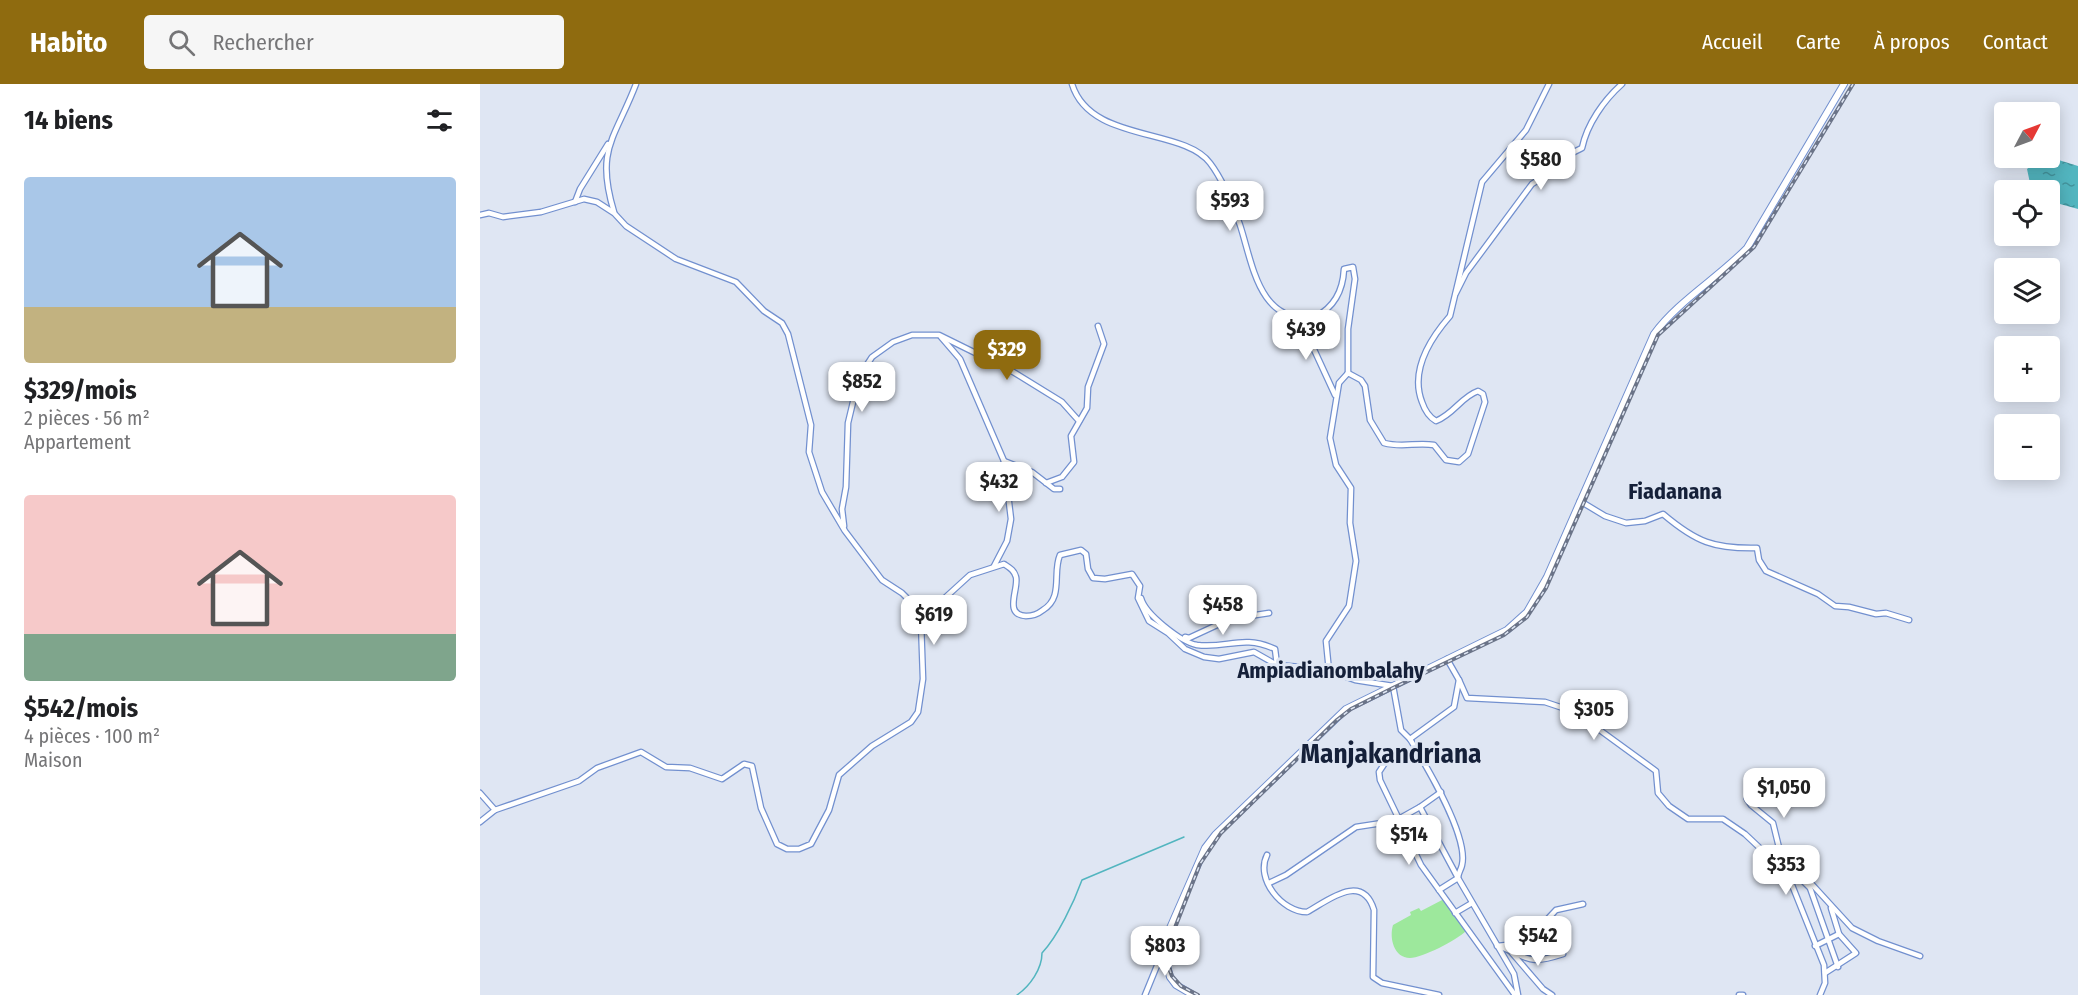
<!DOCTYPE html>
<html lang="fr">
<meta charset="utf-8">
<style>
:root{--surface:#fff;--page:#f6f6f6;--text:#202124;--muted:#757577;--accent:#8f6b0f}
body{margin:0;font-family:"Fira Sans Condensed",sans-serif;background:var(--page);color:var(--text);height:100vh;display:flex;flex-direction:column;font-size:22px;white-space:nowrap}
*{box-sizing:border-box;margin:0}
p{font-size:20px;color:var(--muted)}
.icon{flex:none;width:33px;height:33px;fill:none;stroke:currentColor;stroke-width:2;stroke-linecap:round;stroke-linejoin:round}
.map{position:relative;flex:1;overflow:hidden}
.drawer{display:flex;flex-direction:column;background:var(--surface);width:480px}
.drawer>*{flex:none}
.needle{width:39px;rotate:49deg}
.buttons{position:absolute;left:1514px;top:18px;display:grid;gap:12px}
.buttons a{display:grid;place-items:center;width:66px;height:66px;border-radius:6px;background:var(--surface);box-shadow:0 3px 15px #0003;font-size:30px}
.price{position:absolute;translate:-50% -51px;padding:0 14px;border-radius:12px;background:#fff;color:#222;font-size:20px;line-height:39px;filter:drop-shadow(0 2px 3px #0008)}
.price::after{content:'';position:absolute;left:50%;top:36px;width:18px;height:14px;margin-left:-9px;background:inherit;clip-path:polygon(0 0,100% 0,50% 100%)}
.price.current{background:var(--accent);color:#fff}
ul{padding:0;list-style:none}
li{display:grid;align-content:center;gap:12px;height:318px;padding:0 24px}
li span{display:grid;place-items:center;height:186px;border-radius:6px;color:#555}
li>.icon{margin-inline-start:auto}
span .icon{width:108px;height:108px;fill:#fffc;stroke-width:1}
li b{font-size:26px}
h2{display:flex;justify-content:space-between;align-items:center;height:72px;padding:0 24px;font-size:26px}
header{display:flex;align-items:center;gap:36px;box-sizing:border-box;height:84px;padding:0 30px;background:var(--accent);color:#fff}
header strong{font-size:28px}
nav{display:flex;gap:33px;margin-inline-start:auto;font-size:21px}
.search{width:420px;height:54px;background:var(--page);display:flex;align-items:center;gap:15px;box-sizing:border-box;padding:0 21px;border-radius:6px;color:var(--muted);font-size:22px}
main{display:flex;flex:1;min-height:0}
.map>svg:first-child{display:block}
.garden{fill:#9de89c}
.water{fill:url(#water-ripples)}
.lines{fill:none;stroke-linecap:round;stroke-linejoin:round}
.stream{stroke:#52b5bf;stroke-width:1.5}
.minor-casing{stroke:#7290cf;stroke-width:7}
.major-casing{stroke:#7290cf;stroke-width:8}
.minor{stroke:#fff;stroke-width:4.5}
.major{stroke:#fff;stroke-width:6}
.rail-casing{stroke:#6b7488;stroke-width:4}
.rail{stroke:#dfe6f3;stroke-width:1.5;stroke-dasharray:4.5;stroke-linecap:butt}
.labels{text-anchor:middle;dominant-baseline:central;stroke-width:6;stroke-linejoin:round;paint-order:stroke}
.neighbourhood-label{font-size:22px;font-weight:bold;fill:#152039;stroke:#dfe6f3}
.district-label{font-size:27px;font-weight:bold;fill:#152039;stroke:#dfe6f3}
</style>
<header>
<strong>Habito</strong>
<div class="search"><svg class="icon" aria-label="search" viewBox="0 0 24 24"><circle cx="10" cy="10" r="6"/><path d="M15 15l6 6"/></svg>Rechercher</div>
<nav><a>Accueil</a><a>Carte</a><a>À propos</a><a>Contact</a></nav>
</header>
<main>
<section class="drawer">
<h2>14 biens<svg class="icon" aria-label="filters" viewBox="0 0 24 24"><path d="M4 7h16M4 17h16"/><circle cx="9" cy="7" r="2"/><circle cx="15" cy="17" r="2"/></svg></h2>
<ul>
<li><span style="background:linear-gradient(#a9c7e8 70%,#c2b280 0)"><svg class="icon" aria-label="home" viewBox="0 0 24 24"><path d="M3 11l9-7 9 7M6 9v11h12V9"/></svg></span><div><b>$329/mois</b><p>2 pièces · 56 m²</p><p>Appartement</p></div></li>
<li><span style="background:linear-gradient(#f6c9c9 75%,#7fa58c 0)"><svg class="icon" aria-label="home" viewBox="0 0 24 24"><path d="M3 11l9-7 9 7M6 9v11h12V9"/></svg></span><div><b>$542/mois</b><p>4 pièces · 100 m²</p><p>Maison</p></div></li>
</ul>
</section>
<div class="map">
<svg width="1598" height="911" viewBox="0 0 1598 911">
<defs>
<pattern id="water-ripples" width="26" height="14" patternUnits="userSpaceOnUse" patternTransform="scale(1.5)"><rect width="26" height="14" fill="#52b5bf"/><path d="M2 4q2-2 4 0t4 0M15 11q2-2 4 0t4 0" fill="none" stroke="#43939c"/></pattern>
</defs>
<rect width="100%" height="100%" fill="#dfe6f3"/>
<path class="garden" d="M 964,815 L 986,847 C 977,856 942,874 930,874 C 914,874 909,854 913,841 L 931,831 L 930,828 L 939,824 L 941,827 Z"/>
<path class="water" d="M 1569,73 L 1598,82 L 1598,125 L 1580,120 L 1569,114 L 1569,106 L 1551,104 L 1547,85 L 1561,74 Z"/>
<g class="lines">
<path class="stream" d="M 537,911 C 550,902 562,885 562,869 C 578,852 594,818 602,796 L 704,753"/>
<defs>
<g id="minor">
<path d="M 592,0 C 610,59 703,43 730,79 C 743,96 753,121 760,141 C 773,181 779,241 835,233 C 855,223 863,206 864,185 L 873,183 L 875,195 L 868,245 L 868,289"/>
<path d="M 95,118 L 100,105 L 128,60"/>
<path d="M 134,128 C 115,65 135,55 156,0"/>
<path d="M 0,131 L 9,129 L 23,133 L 61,128 L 104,115 L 117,118 L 134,129 L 146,142 L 196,175 L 256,198 L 284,227 L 302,239 L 308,250 L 331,341 L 329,368 L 342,408 L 365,447 L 402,496 L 422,509 L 445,532"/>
<path d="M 976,209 L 986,189 L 1052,100 L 1073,87 L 1088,71 L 1102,64 C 1107,40 1124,16 1142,0"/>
<path d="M 819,233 L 855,311"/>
<path d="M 461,253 L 480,275 L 524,377 L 531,435 L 527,457 L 514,482"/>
<path d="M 524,377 L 552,388 L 574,405 L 580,405"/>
<path d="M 566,399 L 582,393 L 594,378 L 591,352 L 607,324 L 608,303 L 624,260 L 618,242"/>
<path d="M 1100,417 L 1125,432 L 1146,439 L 1165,437 L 1183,430 C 1216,458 1234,465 1277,464 L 1279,476 L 1286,487 L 1338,510 L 1355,522 L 1369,523 L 1396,530 L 1406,529 L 1429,536"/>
<path d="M 364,442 L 362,425 L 366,403 L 368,339 L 379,293 L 392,273 L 413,258 L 432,251 L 459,251 L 530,286 L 582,318 L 599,337"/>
<path d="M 661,514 C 665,530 701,558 717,561 C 747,565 762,550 795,565 L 797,581"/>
<path d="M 705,553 L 709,554 L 750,535 L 789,529"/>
<path d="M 967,575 L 979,596 L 974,623 L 930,655 C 945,680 989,752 982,781 C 981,786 978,789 978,794 L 1034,890 L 1038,911"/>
<path d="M 849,587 L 846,557 L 869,522 L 876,477 L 870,439 L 871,404 L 856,381 L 850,354 L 859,299 L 868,289 L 881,296 L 885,302 L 890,336 L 904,359 C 922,364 937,358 954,361 L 966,376 L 979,378 L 988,370 L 1005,318 L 1003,310 L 998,307 C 981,313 974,330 956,337 C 949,333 945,327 942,318 C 930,287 949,256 970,232 L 1002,98 L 1046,46 L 1069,0"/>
<path d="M 979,596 L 987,614 L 1065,618 L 1095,628 L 1176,687 L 1178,709 L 1189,722 L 1208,735 L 1243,735 L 1265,750 L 1283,767 L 1302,776 L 1344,881 L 1345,899 L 1340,911"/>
<path d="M 940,672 L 907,676 L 899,688 L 900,696 L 941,781 L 1035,911"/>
<path d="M 0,709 L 15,726"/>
<path d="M 1267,715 L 1271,721 L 1293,739 L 1302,776 L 1328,796 L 1372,844 L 1398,857 L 1440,872"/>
<path d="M 0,738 L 15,726 L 99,697 L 117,684 L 161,668 L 186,683 L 210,684 L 242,695 L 264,680 L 272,682 L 281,724 L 297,760 L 307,765 L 319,765 L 331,760 L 349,726 L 359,691 L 392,662 L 431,638 L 438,628 L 443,595 L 441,538 L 445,532 L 490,491 L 524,480 C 530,484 534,486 536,493 C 539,505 523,531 546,532 C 552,532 558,530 563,526 C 584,513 572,489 580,471 L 601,466 L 606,470 L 608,485 L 613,494 L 625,495 L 652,490 L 660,502 L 658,514 L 669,537 L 688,549 L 705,565 L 724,573 L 739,575 L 774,568 L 797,581 L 844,585 L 875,596 L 913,602 L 921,646 L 930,655"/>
<path d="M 787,771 C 775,795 802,828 827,828 C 846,818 882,787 894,826 L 893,893 L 902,899 L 959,911"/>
<path d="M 1317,791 L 1330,804 L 1358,883"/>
<path d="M 789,799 L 806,791 L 876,743 L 915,737 L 940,723"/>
<path d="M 959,806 L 978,794 L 940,723 L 961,708"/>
<path d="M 975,829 L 992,819"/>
<path d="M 1017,862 L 1045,859 L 1076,826 L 1103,820"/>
<path d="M 1335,862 L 1359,850"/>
<path d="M 1021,863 C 1050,875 1049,881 1083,870"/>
<path d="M 1032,869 L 1063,905 L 1072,911"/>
<path d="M 1345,889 L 1376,869 L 1359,850 L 1351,824"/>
<path d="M 665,911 L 683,867"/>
<path d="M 1259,911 L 1263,911"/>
</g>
<path id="major" d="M 713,911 L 696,901 L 690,893 L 683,867 L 690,844 L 725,764 L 735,751 L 866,625 L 1027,546 L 1047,528 L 1067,493 L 1174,250 C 1198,217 1238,194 1267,164 L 1364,0"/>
</defs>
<use href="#minor" class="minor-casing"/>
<use href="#major" class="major-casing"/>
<use href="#minor" class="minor"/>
<use href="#major" class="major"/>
<defs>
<path id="rail" d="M 718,911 L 701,902 L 692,892 L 686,875 L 687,864 L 720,780 L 741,749 L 857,636 L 871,625 L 913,604 L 1024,551 L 1047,533 L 1066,504 L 1178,251 L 1274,163 L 1373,0"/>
</defs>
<use href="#rail" class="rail-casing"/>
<use href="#rail" class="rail"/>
</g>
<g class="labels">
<g class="neighbourhood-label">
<text x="1195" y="407">Fiadanana</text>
<text x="851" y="586">Ampiadianombalahy</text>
</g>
<g class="district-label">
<text x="911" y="670">Manjakandriana</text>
</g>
</g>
</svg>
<div class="buttons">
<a><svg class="needle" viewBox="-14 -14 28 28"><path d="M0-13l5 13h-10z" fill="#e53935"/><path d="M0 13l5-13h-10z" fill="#757577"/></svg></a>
<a><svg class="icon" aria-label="locate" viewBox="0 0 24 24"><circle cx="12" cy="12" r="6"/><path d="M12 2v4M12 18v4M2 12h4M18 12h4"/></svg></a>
<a><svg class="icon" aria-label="layers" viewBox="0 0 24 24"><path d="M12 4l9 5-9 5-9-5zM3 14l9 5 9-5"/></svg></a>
<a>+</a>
<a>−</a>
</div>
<b class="price" style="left:1061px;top:107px">$580</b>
<b class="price" style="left:750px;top:148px">$593</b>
<b class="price" style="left:826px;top:277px">$439</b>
<b class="price current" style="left:527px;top:297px">$329</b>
<b class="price" style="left:382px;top:329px">$852</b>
<b class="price" style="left:519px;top:429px">$432</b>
<b class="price" style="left:743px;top:552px">$458</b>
<b class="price" style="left:454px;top:562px">$619</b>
<b class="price" style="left:1114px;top:657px">$305</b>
<b class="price" style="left:1304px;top:735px">$1,050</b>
<b class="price" style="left:929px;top:782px">$514</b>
<b class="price" style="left:1306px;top:812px">$353</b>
<b class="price" style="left:1058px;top:883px">$542</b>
<b class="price" style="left:685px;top:893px">$803</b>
</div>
</main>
